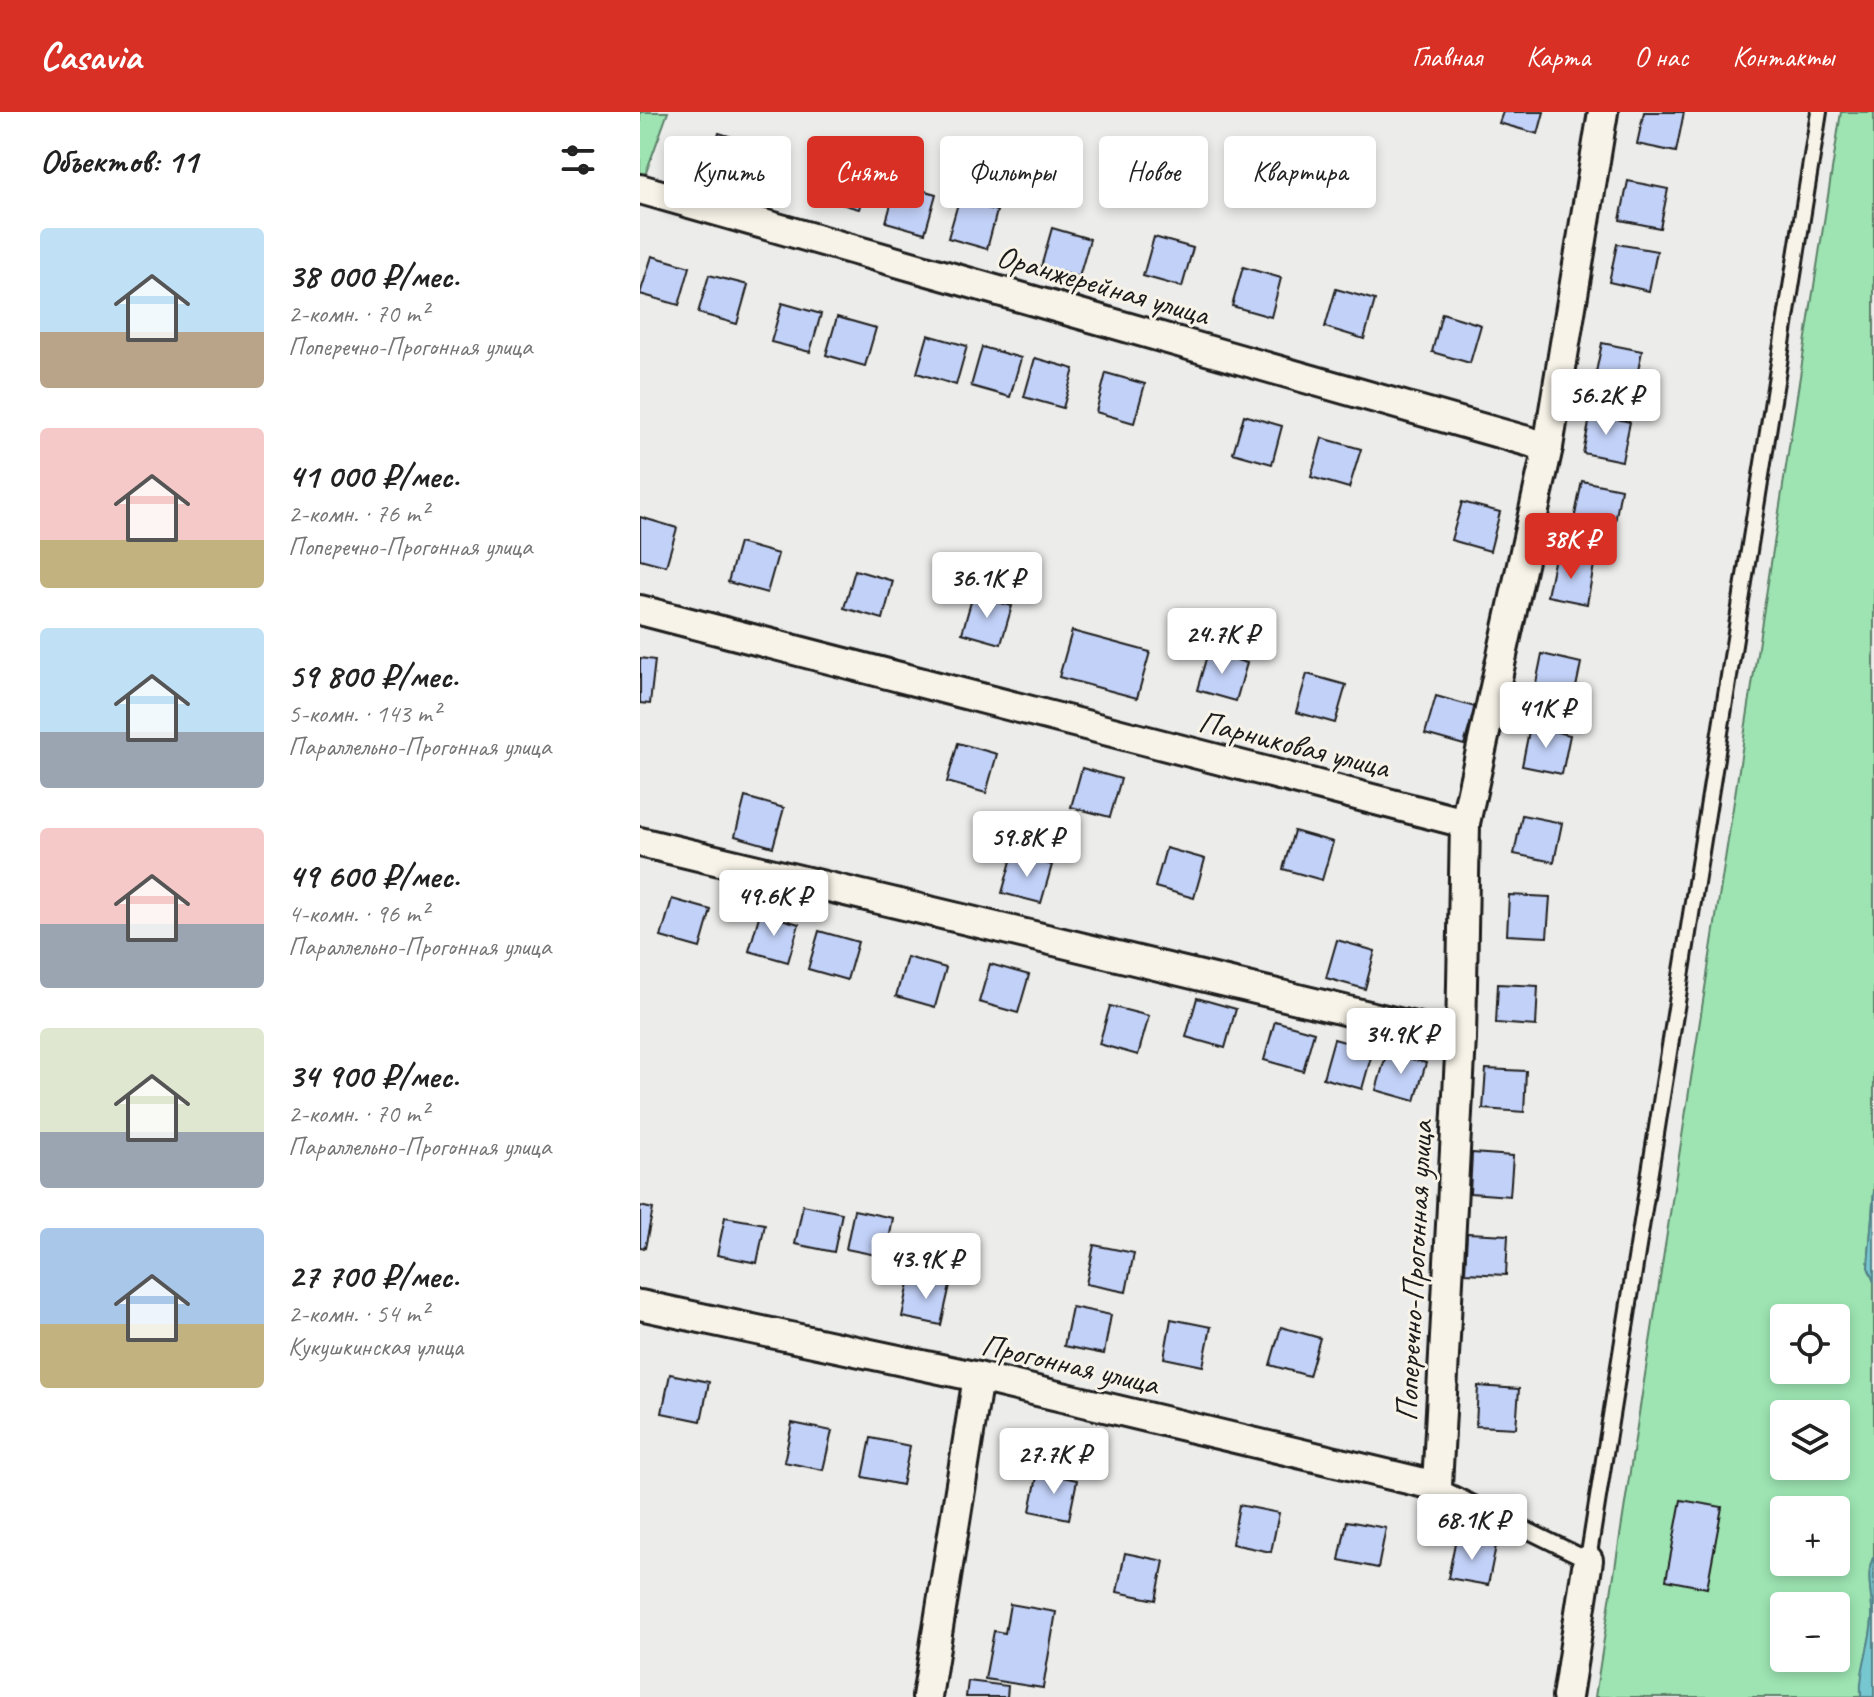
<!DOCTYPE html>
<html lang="ru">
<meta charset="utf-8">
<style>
:root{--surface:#fff;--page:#f2f2f2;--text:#222;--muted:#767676;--accent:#d93025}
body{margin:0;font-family:Caveat,sans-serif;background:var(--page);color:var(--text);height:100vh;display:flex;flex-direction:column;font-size:30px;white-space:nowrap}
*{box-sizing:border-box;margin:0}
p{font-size:26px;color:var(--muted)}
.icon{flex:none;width:44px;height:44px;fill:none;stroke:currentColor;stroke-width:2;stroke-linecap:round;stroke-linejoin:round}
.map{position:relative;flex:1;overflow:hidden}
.panel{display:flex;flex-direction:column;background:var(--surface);width:640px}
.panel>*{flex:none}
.top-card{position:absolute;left:24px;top:24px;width:760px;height:72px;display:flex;gap:16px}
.buttons{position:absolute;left:1130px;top:1192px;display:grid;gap:16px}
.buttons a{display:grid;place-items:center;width:80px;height:80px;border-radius:8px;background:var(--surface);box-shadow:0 4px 12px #0003;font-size:40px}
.price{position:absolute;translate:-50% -68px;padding:0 18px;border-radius:8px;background:#fff;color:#222;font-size:26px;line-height:52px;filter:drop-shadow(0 2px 4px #0008)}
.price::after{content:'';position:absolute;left:50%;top:48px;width:24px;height:18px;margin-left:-12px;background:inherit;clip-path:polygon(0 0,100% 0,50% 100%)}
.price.current{background:var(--accent);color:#fff}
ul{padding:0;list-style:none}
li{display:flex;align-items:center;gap:24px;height:200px;padding:0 40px}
li span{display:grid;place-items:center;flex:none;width:224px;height:160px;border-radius:8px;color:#555}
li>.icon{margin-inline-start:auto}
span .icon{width:96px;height:96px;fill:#fffc;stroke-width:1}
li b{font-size:34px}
h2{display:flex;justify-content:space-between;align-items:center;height:96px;padding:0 40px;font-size:34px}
.tag{padding:0 28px;border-radius:8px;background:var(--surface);box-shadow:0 4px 12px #0003;font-size:28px;line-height:72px}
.tag.current{background:var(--accent);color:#fff}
header{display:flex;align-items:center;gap:48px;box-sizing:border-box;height:112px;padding:0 40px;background:var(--accent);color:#fff}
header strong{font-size:38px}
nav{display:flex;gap:44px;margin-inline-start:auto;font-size:28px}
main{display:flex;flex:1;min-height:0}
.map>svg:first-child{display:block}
.green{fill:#9de4b2;stroke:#5c8067;stroke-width:2;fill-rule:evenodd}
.water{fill:#77c7d1;stroke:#538389;stroke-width:2}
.building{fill:#c2d1f8;stroke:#1c1c1c;stroke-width:2}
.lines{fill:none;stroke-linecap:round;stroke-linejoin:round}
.service-casing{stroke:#1c1c1c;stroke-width:20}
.minor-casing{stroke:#1c1c1c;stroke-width:34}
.service{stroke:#f7f3e8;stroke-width:14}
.minor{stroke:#f7f3e8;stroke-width:28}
.labels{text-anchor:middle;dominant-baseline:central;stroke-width:6;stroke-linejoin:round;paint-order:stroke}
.street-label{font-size:32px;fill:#1c1c1c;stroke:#f7f3e8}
</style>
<header>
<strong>Casavia</strong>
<nav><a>Главная</a><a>Карта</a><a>О нас</a><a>Контакты</a></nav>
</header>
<main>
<section class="panel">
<h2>Объектов: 11<svg class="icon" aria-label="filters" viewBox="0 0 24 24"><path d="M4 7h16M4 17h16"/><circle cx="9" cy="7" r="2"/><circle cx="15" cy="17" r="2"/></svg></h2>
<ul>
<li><span style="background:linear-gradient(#bfe0f5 65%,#b9a48a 0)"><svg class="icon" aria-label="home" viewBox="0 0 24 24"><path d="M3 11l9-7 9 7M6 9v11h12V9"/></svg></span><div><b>38 000 ₽/мес.</b><p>2-комн. · 70 m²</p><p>Поперечно-Прогонная улица</p></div></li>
<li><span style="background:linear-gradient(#f6c9c9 70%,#c2b280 0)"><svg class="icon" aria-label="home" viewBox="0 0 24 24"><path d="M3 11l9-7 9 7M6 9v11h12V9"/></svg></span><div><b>41 000 ₽/мес.</b><p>2-комн. · 76 m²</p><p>Поперечно-Прогонная улица</p></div></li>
<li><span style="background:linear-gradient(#bfe0f5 65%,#9aa5b1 0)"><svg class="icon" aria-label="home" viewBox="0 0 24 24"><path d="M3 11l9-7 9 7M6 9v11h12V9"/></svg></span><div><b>59 800 ₽/мес.</b><p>5-комн. · 143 m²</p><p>Параллельно-Прогонная улица</p></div></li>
<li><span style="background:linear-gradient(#f6c9c9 60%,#9aa5b1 0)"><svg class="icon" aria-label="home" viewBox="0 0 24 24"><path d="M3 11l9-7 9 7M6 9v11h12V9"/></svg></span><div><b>49 600 ₽/мес.</b><p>4-комн. · 96 m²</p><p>Параллельно-Прогонная улица</p></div></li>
<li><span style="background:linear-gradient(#dfe7d0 65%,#9aa5b1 0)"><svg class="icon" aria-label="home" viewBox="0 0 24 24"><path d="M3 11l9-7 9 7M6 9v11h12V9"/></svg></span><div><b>34 900 ₽/мес.</b><p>2-комн. · 70 m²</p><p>Параллельно-Прогонная улица</p></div></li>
<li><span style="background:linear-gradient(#a9c7e8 60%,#c2b280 0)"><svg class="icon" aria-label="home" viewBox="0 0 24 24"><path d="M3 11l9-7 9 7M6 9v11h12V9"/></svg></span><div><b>27 700 ₽/мес.</b><p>2-комн. · 54 m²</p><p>Кукушкинская улица</p></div></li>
</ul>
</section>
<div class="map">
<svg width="1234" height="1585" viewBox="0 0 1234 1585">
<rect width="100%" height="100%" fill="#ececeb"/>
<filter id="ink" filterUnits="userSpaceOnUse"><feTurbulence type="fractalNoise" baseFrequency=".0125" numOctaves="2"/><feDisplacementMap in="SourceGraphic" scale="16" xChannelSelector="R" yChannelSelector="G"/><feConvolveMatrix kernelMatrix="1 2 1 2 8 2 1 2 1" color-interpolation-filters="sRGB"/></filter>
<g filter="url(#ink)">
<g class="green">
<path d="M 0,0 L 28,0 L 5,63 L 0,62 Z"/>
<path d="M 1201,0 L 1234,0 L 1234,1079 L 1228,1155 L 1234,1170 L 1234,1444 C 1224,1463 1234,1488 1232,1508 C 1230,1535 1220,1558 1221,1585 L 955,1585 ZM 1144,1206 L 1196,1206 L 1196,1258 L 1144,1258 ZM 1144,1302 L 1196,1302 L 1196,1354 L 1144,1354 ZM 1144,1398 L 1196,1398 L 1196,1450 L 1144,1450 ZM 1144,1494 L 1196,1494 L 1196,1546 L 1144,1546 Z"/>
</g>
<g class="water">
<path d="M 1234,1079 L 1234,1170 L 1228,1155 Z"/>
<path d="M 1234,1444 L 1234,1585 L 1221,1585 C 1219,1558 1230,1535 1232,1508 C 1234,1488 1224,1463 1234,1444 Z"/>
</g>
<g class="building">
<path d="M 863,0 L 904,0 L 898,22 L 859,11 Z"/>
<path d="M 1004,0 L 1044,0 L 1036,40 L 997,32 Z"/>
<path d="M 79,21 L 118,33 L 107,71 L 68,60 Z"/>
<path d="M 191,48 L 230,59 L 219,97 L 180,86 Z"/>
<path d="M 988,69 L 1028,77 L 1020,116 L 980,108 Z"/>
<path d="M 257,71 L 296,82 L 285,121 L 246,110 Z"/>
<path d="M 319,88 L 357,99 L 347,137 L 308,126 Z"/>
<path d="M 412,116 L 450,127 L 439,165 L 401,155 Z"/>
<path d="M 514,125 L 553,136 L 542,175 L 503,164 Z"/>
<path d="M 977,132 L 1017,139 L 1009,179 L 969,170 Z"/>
<path d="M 12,144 L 50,155 L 39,193 L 0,182 Z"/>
<path d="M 603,155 L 641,166 L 631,205 L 592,194 Z"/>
<path d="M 69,163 L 108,173 L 97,212 L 58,201 Z"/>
<path d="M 696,177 L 735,188 L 724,227 L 685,215 Z"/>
<path d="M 142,191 L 181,202 L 170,240 L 131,230 Z"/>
<path d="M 802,201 L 841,213 L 830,251 L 792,240 Z"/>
<path d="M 197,205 L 236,216 L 225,254 L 186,243 Z"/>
<path d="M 288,223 L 327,234 L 316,273 L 277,261 Z"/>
<path d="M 962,231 L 1002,239 L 994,278 L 954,270 Z"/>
<path d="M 342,235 L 381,246 L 370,285 L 331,274 Z"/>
<path d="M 395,246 L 434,257 L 423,296 L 384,285 Z"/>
<path d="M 466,261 L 505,272 L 494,311 L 456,300 Z"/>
<path d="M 951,301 L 990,310 L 982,349 L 943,341 Z"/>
<path d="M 604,303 L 642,314 L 632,352 L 593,341 Z"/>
<path d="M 682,326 L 721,337 L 709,376 L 671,365 Z"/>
<path d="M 942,369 L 981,377 L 974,416 L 934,408 Z"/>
<path d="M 822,390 L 860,400 L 850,439 L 811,428 Z"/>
<path d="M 0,405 L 37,416 L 26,454 L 0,447 Z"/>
<path d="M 99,431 L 138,442 L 127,481 L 88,470 Z"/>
<path d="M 915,445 L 954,453 L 947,492 L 907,484 Z"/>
<path d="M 215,458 L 253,469 L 243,507 L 204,496 Z"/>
<path d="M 333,483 L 372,494 L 361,532 L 322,521 Z"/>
<path d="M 432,519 L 510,540 L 497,586 L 419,565 Z"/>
<path d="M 568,540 L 607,551 L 596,589 L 557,578 Z"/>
<path d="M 902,542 L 941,551 L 933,590 L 894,581 Z"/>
<path d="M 0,546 L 15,548 L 10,592 L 0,591 Z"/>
<path d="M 667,562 L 706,573 L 695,611 L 656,600 Z"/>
<path d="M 796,584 L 835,595 L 824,633 L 785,622 Z"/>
<path d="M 890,614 L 930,623 L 922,662 L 882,654 Z"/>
<path d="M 318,631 L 357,642 L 346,681 L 307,670 Z"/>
<path d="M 442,656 L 481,667 L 470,705 L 431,695 Z"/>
<path d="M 105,685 L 144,696 L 133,735 L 95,724 Z"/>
<path d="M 882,703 L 922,711 L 914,750 L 874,742 Z"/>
<path d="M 654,719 L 693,730 L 682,768 L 643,757 Z"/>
<path d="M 526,736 L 565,747 L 554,786 L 515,775 Z"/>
<path d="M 373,742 L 412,753 L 401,791 L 362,781 Z"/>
<path d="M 869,783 L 910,785 L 907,825 L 867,823 Z"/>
<path d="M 32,787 L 71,798 L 60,836 L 21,825 Z"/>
<path d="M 120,801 L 159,812 L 148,850 L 109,839 Z"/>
<path d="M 179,819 L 218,830 L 207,868 L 168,857 Z"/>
<path d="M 697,828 L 735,839 L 725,877 L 686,866 Z"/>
<path d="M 267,845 L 306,856 L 295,895 L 256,884 Z"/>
<path d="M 350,852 L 389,863 L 378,901 L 339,890 Z"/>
<path d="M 858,872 L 898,874 L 896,914 L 856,911 Z"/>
<path d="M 557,886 L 596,897 L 585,936 L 546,925 Z"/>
<path d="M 470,894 L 509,904 L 498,943 L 459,932 Z"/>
<path d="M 635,909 L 674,920 L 663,959 L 624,948 Z"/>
<path d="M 694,927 L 733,938 L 722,977 L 683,966 Z"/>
<path d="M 747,940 L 786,951 L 775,989 L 736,978 Z"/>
<path d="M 846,957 L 886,959 L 884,1000 L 843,997 Z"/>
<path d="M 832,1041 L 873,1044 L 870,1084 L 830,1081 Z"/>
<path d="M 163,1093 L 202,1101 L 194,1140 L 155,1132 Z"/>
<path d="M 0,1094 L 13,1097 L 5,1136 L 0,1135 Z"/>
<path d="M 214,1098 L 253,1106 L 246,1145 L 206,1137 Z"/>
<path d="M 85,1105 L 125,1112 L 117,1151 L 77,1143 Z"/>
<path d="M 827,1121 L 868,1123 L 866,1163 L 825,1161 Z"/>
<path d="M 454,1133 L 494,1141 L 486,1180 L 446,1172 Z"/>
<path d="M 270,1166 L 310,1173 L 301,1213 L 262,1205 Z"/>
<path d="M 432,1195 L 471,1203 L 464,1242 L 424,1234 Z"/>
<path d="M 531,1207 L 571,1215 L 563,1254 L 524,1246 Z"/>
<path d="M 641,1215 L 680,1226 L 669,1264 L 630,1253 Z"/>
<path d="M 30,1262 L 69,1270 L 61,1309 L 22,1301 Z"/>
<path d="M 838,1274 L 879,1277 L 876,1316 L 836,1314 Z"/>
<path d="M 152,1311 L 192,1319 L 183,1358 L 144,1350 Z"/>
<path d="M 231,1326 L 270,1334 L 262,1373 L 223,1365 Z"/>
<path d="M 398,1360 L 437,1368 L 429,1407 L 390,1399 Z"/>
<path d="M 1041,1388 L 1082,1395 L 1067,1476 L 1026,1468 Z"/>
<path d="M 599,1393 L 639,1401 L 631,1440 L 592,1432 Z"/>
<path d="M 707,1409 L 746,1416 L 738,1456 L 699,1448 Z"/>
<path d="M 816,1426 L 856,1434 L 848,1473 L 808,1466 Z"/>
<path d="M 485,1441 L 524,1449 L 516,1488 L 477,1480 Z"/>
<path d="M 370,1492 L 416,1500 L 403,1576 L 345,1567 L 354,1519 L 365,1521 Z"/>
<path d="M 328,1569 L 368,1574 L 367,1585 L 326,1585 Z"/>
</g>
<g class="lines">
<defs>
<path id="service" d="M 797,1374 L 948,1448 L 1179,0"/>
<g id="minor">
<path d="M 0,77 L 908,335"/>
<path d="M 0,498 L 825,711"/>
<path d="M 0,730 L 821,926"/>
<path d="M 0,1193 L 338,1265 L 797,1374 L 821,926 L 825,711 L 908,335 L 963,0"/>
<path d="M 287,1585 L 338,1265"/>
<path d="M 927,1585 L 948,1448"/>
</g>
</defs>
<use href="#service" class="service-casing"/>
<use href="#minor" class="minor-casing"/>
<use href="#service" class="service"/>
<use href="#minor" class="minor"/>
</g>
</g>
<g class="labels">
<g class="street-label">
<text transform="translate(463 173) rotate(16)">Оранжерейная улица</text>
<text transform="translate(654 632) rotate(14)">Парниковая улица</text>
<text transform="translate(774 1159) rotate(-87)">Поперечно-Прогонная улица</text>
<text transform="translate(430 1252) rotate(13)">Прогонная улица</text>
</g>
</g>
</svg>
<div class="buttons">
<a><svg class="icon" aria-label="locate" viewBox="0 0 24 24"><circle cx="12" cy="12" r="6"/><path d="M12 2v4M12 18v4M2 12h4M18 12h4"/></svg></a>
<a><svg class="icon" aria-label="layers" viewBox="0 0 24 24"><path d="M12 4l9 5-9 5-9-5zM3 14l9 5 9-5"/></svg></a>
<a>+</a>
<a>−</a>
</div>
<b class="price" style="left:966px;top:325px">56.2K ₽</b>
<b class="price current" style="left:931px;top:469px">38K ₽</b>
<b class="price" style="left:347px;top:508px">36.1K ₽</b>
<b class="price" style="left:582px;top:564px">24.7K ₽</b>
<b class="price" style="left:906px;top:638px">41K ₽</b>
<b class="price" style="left:387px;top:767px">59.8K ₽</b>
<b class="price" style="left:134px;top:826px">49.6K ₽</b>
<b class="price" style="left:761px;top:964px">34.9K ₽</b>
<b class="price" style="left:286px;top:1189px">43.9K ₽</b>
<b class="price" style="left:414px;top:1384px">27.7K ₽</b>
<b class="price" style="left:832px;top:1450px">68.1K ₽</b>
<div class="top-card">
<a class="tag">Купить</a>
<a class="tag current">Снять</a>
<a class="tag">Фильтры</a>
<a class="tag">Новое</a>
<a class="tag">Квартира</a>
</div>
</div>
</main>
